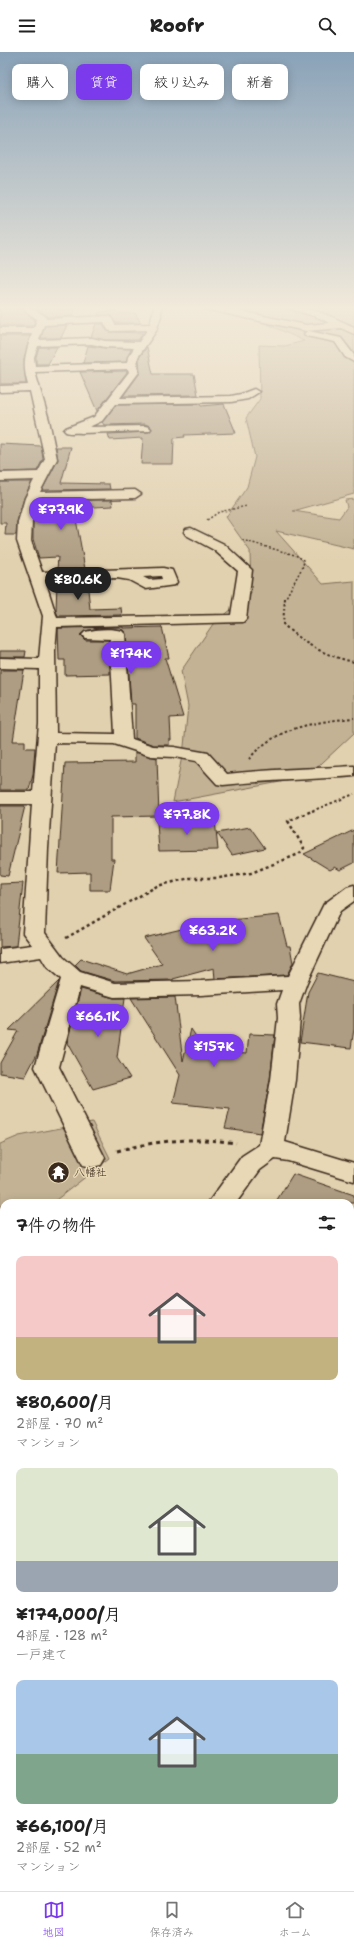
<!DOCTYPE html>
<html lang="ja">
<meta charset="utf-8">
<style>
:root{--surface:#fff;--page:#f6f6f6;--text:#222;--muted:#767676;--line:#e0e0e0;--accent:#7c3aed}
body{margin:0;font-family:"Shantell Sans","Klee One",sans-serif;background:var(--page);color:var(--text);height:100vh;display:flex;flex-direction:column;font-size:15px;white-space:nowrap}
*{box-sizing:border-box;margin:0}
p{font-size:13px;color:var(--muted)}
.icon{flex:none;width:22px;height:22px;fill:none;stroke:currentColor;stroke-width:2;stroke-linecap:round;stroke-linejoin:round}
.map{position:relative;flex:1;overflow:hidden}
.side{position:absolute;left:0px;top:1147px;width:354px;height:692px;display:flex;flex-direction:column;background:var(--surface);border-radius:12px 12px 0 0;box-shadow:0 2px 10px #0003}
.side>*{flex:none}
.top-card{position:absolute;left:12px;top:12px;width:330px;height:36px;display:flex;gap:8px}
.price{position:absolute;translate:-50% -34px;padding:0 9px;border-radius:14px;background:var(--accent);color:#fff;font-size:13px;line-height:26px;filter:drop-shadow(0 1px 2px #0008)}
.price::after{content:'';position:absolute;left:50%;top:24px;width:12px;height:9px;margin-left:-6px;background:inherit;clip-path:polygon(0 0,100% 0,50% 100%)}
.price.selected{background:#222;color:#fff}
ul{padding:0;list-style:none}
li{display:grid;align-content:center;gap:8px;height:212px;padding:0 16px}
li span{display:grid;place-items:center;height:124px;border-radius:8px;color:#555}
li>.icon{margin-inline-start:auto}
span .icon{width:72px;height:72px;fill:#fffc;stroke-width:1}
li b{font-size:17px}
h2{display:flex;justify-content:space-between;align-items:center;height:48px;padding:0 16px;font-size:17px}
.tag{padding:0 14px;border-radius:8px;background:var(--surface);box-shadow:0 2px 10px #0003;font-size:14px;line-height:36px}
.tag.selected{background:var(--accent);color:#fff}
header{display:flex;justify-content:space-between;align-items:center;height:52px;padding:0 16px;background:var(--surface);font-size:18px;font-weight:800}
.dock{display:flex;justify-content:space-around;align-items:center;height:56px;border-top:1px solid var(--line);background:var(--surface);font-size:11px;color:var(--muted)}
.dock a{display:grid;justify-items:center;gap:2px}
.dock .selected{color:var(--accent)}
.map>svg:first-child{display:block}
.green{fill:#c3b294;stroke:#7f6e59}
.building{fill:#ae9d82;stroke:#3b2a1e}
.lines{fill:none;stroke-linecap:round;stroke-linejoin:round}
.lane-casing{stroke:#3b2a1e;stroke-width:3}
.street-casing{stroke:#3b2a1e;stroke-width:3}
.secondary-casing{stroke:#3b2a1e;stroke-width:3}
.path-far3{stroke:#3b2a1e;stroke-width:1.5;stroke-dasharray:2 2;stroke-linecap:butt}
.path-far2{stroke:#3b2a1e;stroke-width:2;stroke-dasharray:2.5 2.5;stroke-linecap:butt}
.path-far1{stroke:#3b2a1e;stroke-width:2.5;stroke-dasharray:3 3;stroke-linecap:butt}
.path{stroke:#3b2a1e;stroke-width:3;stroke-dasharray:4 4;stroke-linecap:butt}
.lane{fill:#e9d8b5;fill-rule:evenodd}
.street{fill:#e9d8b5;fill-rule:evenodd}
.secondary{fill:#e9d8b5;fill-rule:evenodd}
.labels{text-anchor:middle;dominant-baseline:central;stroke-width:3;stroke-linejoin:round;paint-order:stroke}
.poi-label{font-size:11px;fill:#3b2a1e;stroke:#e9d8b5;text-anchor:start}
</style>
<header><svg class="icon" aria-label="menu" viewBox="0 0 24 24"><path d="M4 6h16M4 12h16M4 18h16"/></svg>Roofr<svg class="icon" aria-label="search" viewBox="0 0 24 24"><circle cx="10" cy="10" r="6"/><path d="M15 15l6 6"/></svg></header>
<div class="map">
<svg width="354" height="1839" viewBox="0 0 354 1839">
<rect width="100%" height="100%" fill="#e2d1af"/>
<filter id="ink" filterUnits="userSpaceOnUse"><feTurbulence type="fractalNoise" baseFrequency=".025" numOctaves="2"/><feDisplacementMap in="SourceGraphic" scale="8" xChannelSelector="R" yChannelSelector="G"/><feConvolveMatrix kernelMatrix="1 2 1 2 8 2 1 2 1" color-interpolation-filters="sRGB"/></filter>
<g filter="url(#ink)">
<g class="green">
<path d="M 206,254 L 354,254 L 354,442 L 293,459 L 339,466 L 347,455 L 345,448 L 354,447 L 354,497 L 276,479 L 323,532 L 354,529 L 354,681 L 307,725 L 173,750 L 184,694 L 188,654 L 181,619 L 213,572 L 251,542 L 250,499 L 226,465 L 247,435 L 255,405 L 246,366 L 260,347 L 259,293 L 285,294 L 304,289 L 265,271 Z"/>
<path d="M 92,1070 L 110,1106 L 52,1151 L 4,1151 L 4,1169 L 0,1170 L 0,1092 L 19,1084 Z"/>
<path d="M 350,1344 L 354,1345 L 354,1406 L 350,1408 Z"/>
<path d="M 350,1832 L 354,1839 L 109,1839 L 105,1835 L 350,1835 Z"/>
</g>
<g class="building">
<path d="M 0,254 L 17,254 L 35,268 L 33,274 L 0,274 Z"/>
<path d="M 31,254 L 58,254 L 60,258 L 75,257 L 72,264 L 47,265 L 46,263 Z"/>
<path d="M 116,259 L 119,262 L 135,261 L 141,271 L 116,271 L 111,264 L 98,263 L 99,260 Z"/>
<path d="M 96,272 L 103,272 L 107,279 L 111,280 L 143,281 L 138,288 L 105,288 L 91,285 Z"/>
<path d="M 67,273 L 61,286 L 41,286 L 45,274 Z"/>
<path d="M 0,284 L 30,284 L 24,307 L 26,332 L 0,332 Z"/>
<path d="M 88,294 L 105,296 L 131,297 L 126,310 L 83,311 Z"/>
<path d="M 39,295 L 57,295 L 48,312 L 36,312 L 36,305 Z"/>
<path d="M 147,295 L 153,322 L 194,322 L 198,343 L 123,344 L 140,321 L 139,306 Z"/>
<path d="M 127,319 L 127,320 L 97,359 L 80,320 Z"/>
<path d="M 200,352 L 201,354 L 224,352 L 236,381 L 184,383 L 185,385 L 174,386 L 173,412 L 141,412 L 143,386 L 110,388 L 108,382 L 149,380 L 152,377 L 150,374 L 145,372 L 104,373 L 102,370 L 116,353 Z"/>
<path d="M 0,392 L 41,394 L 43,407 L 37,419 L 0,420 Z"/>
<path d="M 56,395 L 71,395 L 61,431 L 109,432 L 110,437 L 42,438 L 58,408 Z"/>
<path d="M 0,430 L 32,430 L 24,446 L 17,470 L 16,483 L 5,483 L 6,471 L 0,471 Z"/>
<path d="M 112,448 L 113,454 L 74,456 L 85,517 L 57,518 L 58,505 L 39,506 L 33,487 L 33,470 L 38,449 Z"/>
<path d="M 87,528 L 90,557 L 121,556 L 122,563 L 58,564 L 56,559 L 57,529 Z"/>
<path d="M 123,575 L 123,576 L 162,575 L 169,606 L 165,606 L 183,665 L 170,666 L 171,688 L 169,688 L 169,693 L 153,693 L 135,686 L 135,652 L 131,652 L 126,582 L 123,578 L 99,576 L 85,579 L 80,583 L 85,588 L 109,588 L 110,622 L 65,623 L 65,608 L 59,608 L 58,576 Z"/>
<path d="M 0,599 L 26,599 L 25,605 L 0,605 Z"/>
<path d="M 0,618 L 24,618 L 13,689 L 25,689 L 25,696 L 35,696 L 33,723 L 29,738 L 0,738 Z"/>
<path d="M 135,700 L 157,706 L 159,764 L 111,765 L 111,807 L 114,807 L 110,838 L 90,838 L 90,820 L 58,821 L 65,711 L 135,710 Z"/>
<path d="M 0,754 L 25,754 L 8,824 L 0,823 Z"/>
<path d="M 215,768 L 218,798 L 159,799 L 157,770 Z"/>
<path d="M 250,775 L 265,796 L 232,803 L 217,781 Z"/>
<path d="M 354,778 L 354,811 L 340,818 L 335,815 L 330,818 L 304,802 Z"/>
<path d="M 23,831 L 16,894 L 0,895 L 0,832 Z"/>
<path d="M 279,863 L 287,894 L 290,894 L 293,911 L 287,923 L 215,927 L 214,916 L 173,927 L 173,928 L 115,929 L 81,919 L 75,913 L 81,907 L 127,922 L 162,912 L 144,886 L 211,870 Z"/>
<path d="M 318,921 L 354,930 L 354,977 L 351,996 L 300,990 L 308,940 Z"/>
<path d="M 59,929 L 37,1002 L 25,1025 L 0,1021 L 0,1011 L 18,979 L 9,978 Z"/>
<path d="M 81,937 L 114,946 L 125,946 L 117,1006 L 130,1026 L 93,1037 L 67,991 Z"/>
<path d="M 175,945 L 183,1009 L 191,977 L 205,998 L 247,1001 L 249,982 L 275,983 L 270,1028 L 260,1081 L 225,1076 L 230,1057 L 173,1051 L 180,1023 L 131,946 Z"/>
<path d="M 293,1122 L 354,1143 L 354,1151 L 275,1151 Z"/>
</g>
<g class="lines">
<defs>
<path id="lane" d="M 354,1415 L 354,1431 L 350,1433 L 350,1417 Z"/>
<g id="street">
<path d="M 18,254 L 28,254 L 45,264 L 46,267 L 108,264 L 111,265 L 115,273 L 150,272 L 154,256 L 155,254 L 161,254 L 161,264 L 156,279 L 138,305 L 137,314 L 139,320 L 120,346 L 231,344 L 241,342 L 254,337 L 259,340 L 248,347 L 231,350 L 115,352 L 102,369 L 89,375 L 145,374 L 149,375 L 151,377 L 149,379 L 81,381 C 76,380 72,382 66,380 L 64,378 L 66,376 L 94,365 L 129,320 L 128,317 L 35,320 L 49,368 L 57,407 L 40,440 L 135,438 L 141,442 L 135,446 L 37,448 L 32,470 L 31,489 L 42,520 L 163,516 L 172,518 L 177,530 L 175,533 L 146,537 L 129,528 L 117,526 L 45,528 L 57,566 L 231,563 L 238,519 L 214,498 L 186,483 L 184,480 L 186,477 L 191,476 L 224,492 L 252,518 L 246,567 L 243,570 L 57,575 L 55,599 L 56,681 L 115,682 L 110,587 L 85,586 L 82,583 L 85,580 C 96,577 111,576 122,579 L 125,582 L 132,687 L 153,694 L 174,695 L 208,701 L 227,722 C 270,717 312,717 354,714 L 354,724 C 310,728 267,728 223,733 L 217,732 L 196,709 L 174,705 L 151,704 L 114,692 L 55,691 L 48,796 L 45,881 L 63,905 L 80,920 L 115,931 L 201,929 L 288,924 L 324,852 L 347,835 L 354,833 L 354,849 L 340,859 L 307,930 L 299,952 L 300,966 L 295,1028 L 285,1090 L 354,1111 L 354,1129 L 288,1109 L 275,1107 L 260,1118 L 236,1151 L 208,1151 L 242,1104 L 259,1093 L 271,1028 L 278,966 L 277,952 L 282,938 L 201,943 L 114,945 L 80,935 L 59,1015 L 105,1106 L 101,1113 L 92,1115 L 83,1113 L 35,1015 L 61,927 L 47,915 L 41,905 L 0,911 L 0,897 L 32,893 L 23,881 L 32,752 L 0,752 L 0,740 L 33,740 L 39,672 L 39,617 L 0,616 L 0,606 L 39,607 L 43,564 L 17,489 L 18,470 L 25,446 L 34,428 L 0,429 L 0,421 L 38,420 L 45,407 L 30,339 L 0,340 L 0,334 L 28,333 C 22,312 25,303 32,282 L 0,282 L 0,276 L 34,276 L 37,267 ZM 104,270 L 108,278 L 111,279 L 147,278 L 139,290 L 105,289 L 92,286 L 39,288 L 44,273 ZM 92,292 L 105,295 L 134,296 L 128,305 L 127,311 L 35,314 L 34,305 L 38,294 ZM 161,524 L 162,527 L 149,528 L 143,525 Z"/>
<path d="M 200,254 L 215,254 L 306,273 L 342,270 L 347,273 L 342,276 L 306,279 L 204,257 Z"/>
<path d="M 309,279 L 341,286 L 354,303 L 354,310 L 345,305 L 335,290 L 306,284 L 304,282 L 306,280 Z"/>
<path d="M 0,1320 L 4,1321 L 4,1347 L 0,1346 Z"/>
<path d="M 4,1692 L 4,1735 L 0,1737 L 0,1694 Z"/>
<path d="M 249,1835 L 289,1835 L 291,1839 L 251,1839 Z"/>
</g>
<path id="secondary" d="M 286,254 C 311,254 332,265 354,275 L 354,282 L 317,265 L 287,256 Z"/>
</defs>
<use href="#lane" class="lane-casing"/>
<use href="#street" class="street-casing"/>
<use href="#secondary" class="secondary-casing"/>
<g class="path-far3">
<path d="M 207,468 L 219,460 L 247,454"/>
<path d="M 242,488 L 295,503 L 304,508 L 303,514 L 285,547"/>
</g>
<g class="path-far2">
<path d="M 285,546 L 283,572 C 303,592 326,604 354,610"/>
<path d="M 249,707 C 275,675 315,670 354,666"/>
<path d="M 312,759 L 354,742"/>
</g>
<path class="path-far1" d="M 66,886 L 157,834 L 190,826 L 219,826 L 251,821 L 299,802 L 304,796 L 288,769 L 314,758"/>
<path class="path" d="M 117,1099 C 157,1088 195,1085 236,1091"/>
<use href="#lane" class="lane"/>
<use href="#street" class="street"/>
<use href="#secondary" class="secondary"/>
</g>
</g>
<linearGradient id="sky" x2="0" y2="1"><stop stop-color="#89a2b8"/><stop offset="0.5" stop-color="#f2eadb"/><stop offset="1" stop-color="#f2eadb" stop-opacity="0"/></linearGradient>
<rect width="354" height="511" fill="url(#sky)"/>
<defs>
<symbol id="temple-disc" viewBox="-11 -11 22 22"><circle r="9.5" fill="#3b2a1e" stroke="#e9d8b5"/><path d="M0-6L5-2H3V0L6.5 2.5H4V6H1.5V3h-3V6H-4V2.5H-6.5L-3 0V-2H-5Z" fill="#fff"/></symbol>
</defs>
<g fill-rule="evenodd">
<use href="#temple-disc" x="46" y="1108" width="25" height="25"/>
</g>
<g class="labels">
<g class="poi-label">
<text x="74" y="1120">八幡社</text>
</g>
</g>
</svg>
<b class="price" style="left:61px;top:479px">¥77.9K</b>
<b class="price selected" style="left:78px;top:549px">¥80.6K</b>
<b class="price" style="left:131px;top:623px">¥174K</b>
<b class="price" style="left:187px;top:784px">¥77.8K</b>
<b class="price" style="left:213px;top:900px">¥63.2K</b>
<b class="price" style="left:98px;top:986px">¥66.1K</b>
<b class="price" style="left:214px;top:1016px">¥157K</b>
<div class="top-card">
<a class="tag">購入</a>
<a class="tag selected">賃貸</a>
<a class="tag">絞り込み</a>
<a class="tag">新着</a>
</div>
<section class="side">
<h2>7件の物件<svg class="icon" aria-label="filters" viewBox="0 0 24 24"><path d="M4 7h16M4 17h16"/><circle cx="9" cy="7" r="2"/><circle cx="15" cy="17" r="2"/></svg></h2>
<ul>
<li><span style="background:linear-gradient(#f6c9c9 65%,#c2b280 0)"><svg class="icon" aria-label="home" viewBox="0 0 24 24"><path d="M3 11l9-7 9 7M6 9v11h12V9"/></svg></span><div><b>¥80,600/月</b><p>2部屋 · 70 m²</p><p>マンション</p></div></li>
<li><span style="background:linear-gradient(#dfe7d0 75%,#9aa5b1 0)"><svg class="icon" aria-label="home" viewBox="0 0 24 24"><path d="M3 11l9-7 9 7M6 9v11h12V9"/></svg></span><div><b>¥174,000/月</b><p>4部屋 · 128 m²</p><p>一戸建て</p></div></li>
<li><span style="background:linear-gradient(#a9c7e8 60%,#7fa58c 0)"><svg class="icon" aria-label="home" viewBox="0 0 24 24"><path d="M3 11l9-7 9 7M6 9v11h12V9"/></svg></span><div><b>¥66,100/月</b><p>2部屋 · 52 m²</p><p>マンション</p></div></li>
</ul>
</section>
</div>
<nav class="dock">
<a class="selected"><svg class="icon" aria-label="map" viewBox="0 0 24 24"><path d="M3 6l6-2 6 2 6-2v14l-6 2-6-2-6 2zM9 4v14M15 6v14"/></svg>地図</a>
<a><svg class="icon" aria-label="saved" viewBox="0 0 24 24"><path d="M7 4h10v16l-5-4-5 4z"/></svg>保存済み</a>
<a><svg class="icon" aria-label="home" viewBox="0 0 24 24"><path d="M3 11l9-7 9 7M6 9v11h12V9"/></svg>ホーム</a>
</nav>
